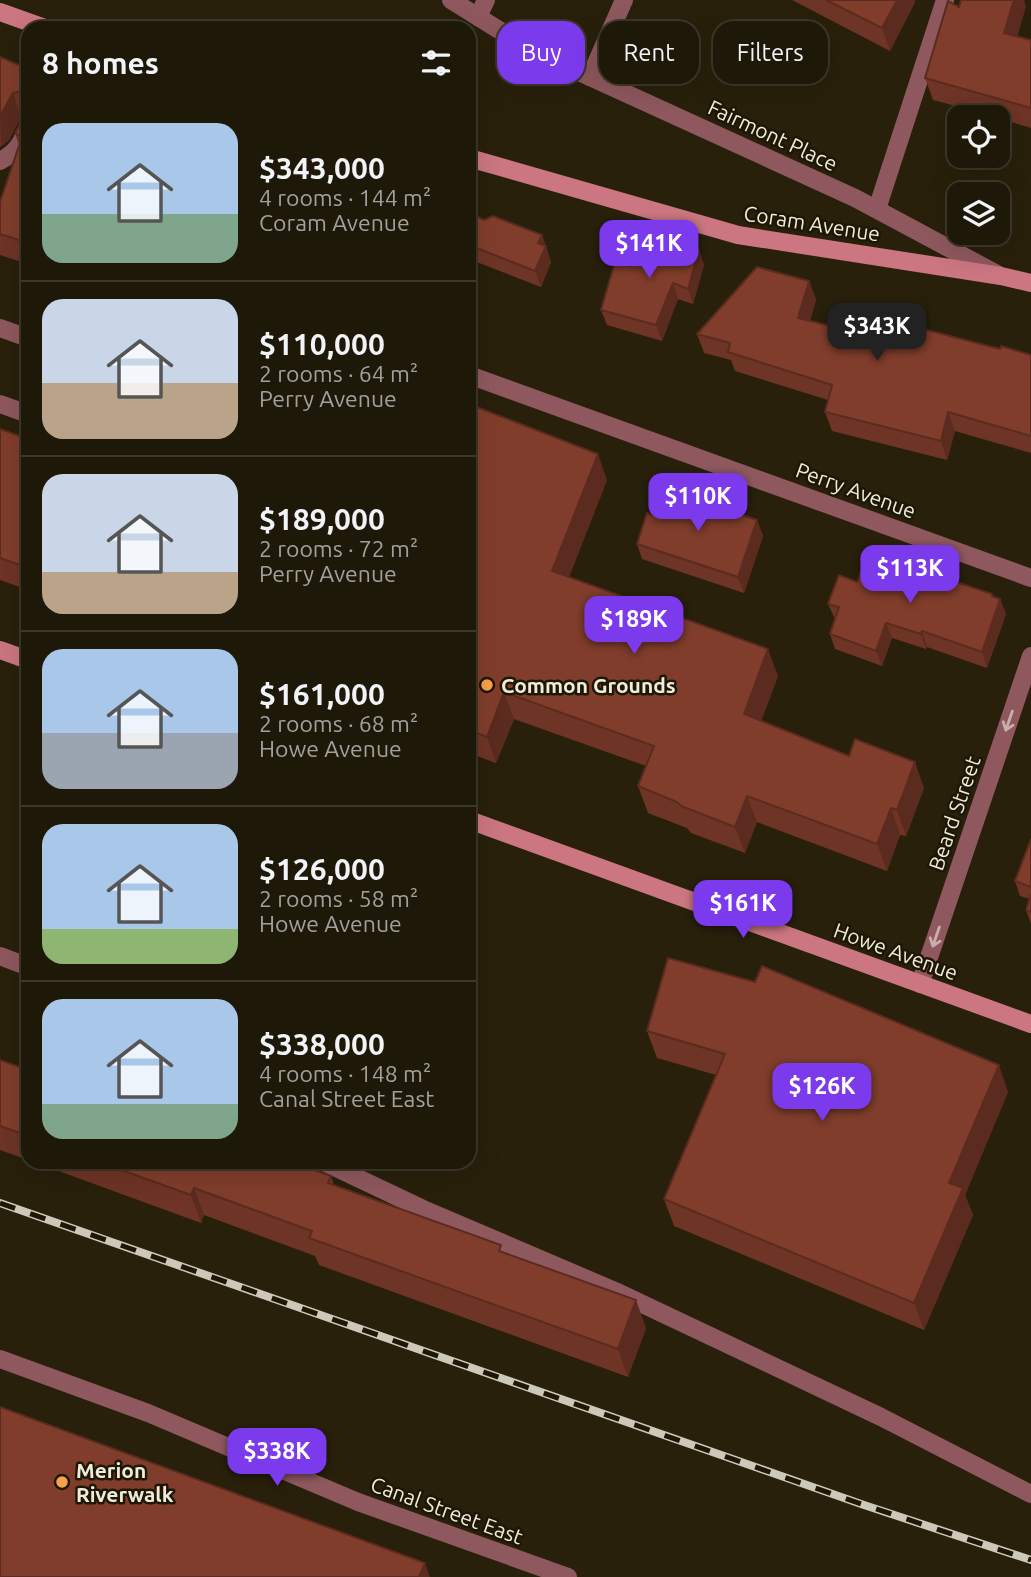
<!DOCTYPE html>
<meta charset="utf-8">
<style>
:root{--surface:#1e1808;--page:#262112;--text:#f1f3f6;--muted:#a1a09c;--line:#3c3729;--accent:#7c3aed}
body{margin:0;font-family:Ubuntu,sans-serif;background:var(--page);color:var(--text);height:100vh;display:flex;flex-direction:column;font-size:26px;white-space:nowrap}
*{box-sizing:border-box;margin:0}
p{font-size:23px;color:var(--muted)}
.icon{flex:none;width:38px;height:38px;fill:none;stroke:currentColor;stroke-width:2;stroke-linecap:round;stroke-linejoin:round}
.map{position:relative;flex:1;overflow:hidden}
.sheet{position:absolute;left:21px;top:21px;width:455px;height:1148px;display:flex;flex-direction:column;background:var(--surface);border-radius:21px;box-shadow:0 7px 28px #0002,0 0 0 2px var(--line)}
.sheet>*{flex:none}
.guide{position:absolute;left:497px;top:21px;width:429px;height:63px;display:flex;gap:14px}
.tools{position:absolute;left:947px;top:105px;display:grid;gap:14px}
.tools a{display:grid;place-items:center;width:63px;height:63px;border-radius:14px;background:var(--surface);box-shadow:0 7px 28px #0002,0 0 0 2px var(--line);font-size:35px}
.price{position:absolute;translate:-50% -60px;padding:0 16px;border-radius:14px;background:var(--accent);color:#fff;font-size:23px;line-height:46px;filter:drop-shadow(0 2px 4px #0008)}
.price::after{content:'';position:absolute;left:50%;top:42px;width:21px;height:16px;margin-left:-10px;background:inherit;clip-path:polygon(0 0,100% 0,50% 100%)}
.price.active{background:#222;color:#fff}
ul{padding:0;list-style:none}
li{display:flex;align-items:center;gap:21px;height:175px;padding:0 21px}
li+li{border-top:2px solid var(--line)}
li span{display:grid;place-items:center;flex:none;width:196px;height:140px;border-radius:21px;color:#555}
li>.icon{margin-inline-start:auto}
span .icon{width:84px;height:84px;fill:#fffc;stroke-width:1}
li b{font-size:30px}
h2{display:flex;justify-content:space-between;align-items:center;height:84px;padding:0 21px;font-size:30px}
.pill{padding:0 24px;border-radius:21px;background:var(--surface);box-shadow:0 7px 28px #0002,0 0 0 2px var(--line);font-size:24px;line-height:63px}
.pill.active{background:var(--accent);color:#fff}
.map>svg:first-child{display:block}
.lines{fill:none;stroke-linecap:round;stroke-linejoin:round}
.service{stroke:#8e585e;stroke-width:18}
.minor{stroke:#8e585e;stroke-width:18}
.secondary{stroke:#cb7681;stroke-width:18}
.rail-casing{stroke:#cdc8b9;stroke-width:8}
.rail{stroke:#1e1703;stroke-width:5;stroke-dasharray:16;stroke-linecap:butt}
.wall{fill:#6e3425}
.shaded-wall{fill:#5a2b1e}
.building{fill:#803d2b;stroke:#5a2b1e;stroke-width:2}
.oneway{stroke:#c8b0aa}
.poi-dot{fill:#f9a04c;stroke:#1e1703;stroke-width:2.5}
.labels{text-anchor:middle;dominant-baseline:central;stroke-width:5;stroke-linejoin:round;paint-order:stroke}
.street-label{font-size:21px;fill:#efebdd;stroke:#1e1703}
.poi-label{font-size:21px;font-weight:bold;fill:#efebdd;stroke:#1e1703;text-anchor:start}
</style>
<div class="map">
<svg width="1031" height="1577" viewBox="0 0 1031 1577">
<rect width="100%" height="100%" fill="#28200b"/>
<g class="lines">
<g class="service">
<path d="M 478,17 L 486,0"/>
<path d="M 590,77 L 624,0"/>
<path d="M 0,161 C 16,153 22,143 28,126"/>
<path d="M 877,209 L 945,0"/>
<path d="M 0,328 L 28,338"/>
<path d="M 0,404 L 28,414"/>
<path d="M 324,1162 L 423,1209 L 615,1291 L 881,1417 L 1031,1494"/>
</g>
<g class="minor">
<path d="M 451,0 L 531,50 L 855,198 L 997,274"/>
<path d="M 469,375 L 1031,578"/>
<path d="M 0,956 L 21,964 L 28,964"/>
<path d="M 920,984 L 1031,656"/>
<path d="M 0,1359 L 148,1413 L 358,1502 L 568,1577"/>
</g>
<g class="secondary">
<path d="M 0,12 L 45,28"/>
<path d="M 469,158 L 738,235 L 1001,276 L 1031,283"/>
<path d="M 0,650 L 28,660"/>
<path d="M 469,820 L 1031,1024"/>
</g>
<defs>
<path id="rail" d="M 0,1203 L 864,1505 L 1031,1560"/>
</defs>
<use href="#rail" class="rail-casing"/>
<use href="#rail" class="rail"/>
</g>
<g class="wall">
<path d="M 792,0 L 915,0 L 915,2 L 890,51 Z"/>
<path d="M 1026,6 L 1017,36 L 1031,40 L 1031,128 L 998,118 L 998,117 L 933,100 L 925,78 L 959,7 Z"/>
<path d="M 0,57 L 28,69 L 28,264 L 0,255 L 0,202 L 19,145 L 15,133 L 24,116 L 21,117 L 9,140 L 0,147 Z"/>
<path d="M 469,213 L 484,220 L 542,235 L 551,262 L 541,287 L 469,259 Z"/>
<path d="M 699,250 L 704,265 L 693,304 L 678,299 L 662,341 L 607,325 L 601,310 L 649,252 Z"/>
<path d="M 809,281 L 816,300 L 810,321 L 872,336 L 1000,349 L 1031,355 L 1031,453 L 955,431 L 947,460 L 832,431 L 825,412 L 828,400 L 735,371 L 731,360 L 704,353 L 697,334 Z"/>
<path d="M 469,404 L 607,480 L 569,577 L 778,676 L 761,721 L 924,788 L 906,836 L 900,835 L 887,871 L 757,822 L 745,853 L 691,833 L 687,828 L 648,813 L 638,786 L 646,766 L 514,719 L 496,763 L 469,753 Z"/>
<path d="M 0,428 L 0,429 L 28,439 L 28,590 L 0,580 Z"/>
<path d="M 653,515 L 757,520 L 763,536 L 744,593 L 642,559 L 637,544 Z"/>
<path d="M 857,582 L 992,594 L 993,597 L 1000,599 L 1006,614 L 987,668 L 927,647 L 926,649 L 892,638 L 882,666 L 835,649 L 830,634 L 835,619 L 828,604 Z"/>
<path d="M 1031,839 L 1031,924 L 1026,910 L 1030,899 L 1020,896 L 1015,881 Z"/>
<path d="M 647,1031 L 1008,1092 L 965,1195 L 973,1215 L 924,1330 L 674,1226 L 664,1199 L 716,1075 L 657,1058 Z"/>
<path d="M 0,1060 L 28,1070 L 28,1160 L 0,1150 Z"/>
<path d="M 34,1162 L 292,1162 L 331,1176 L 334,1185 L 503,1252 L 646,1328 L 628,1377 L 319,1265 L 315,1256 L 204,1215 L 201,1223 Z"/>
</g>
<g class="shaded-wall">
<path d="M 897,0 L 915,0 L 915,2 L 890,51 L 882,28 Z"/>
<path d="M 1014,0 L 1024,0 L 1026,6 L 1012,55 L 1004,33 Z"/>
<path d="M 13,93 L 21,117 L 9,140 L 1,147 L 0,116 Z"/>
<path d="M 542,235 L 551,262 L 541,287 L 535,271 L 538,243 Z"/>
<path d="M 699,250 L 704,265 L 693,304 L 688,289 Z"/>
<path d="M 809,281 L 816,300 L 805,337 L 798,318 Z"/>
<path d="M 673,283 L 678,299 L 662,341 L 656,325 Z"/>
<path d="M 948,412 L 955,431 L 947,460 L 941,441 Z"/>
<path d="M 598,454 L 607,480 L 561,597 L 552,571 Z"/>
<path d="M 757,520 L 763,536 L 744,593 L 738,577 Z"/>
<path d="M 992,594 L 997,607 L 1000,599 L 1006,614 L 987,668 L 982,652 Z"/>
<path d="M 886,623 L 892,638 L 882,666 L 876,651 Z"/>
<path d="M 922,631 L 927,647 L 926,649 L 921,634 Z"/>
<path d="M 768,649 L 778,676 L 754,741 L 744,714 Z"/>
<path d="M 504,692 L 514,719 L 496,763 L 487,737 Z"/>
<path d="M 915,762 L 924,788 L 906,836 L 897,810 Z"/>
<path d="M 747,796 L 757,822 L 745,853 L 735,827 Z"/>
<path d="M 891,808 L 900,835 L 887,871 L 877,844 Z"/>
<path d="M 999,1065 L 1008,1092 L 965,1195 L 973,1215 L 924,1330 L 914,1303 L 949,1183 Z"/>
<path d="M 194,1188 L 204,1215 L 201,1223 L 191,1195 Z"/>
<path d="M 636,1300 L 646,1328 L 628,1377 L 618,1349 Z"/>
<path d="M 425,1563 L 430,1577 L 419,1577 Z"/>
</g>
<g class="building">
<path d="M 826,0 L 897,0 L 882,28 Z"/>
<path d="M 961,0 L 1014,0 L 1004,33 L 1031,40 L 1031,108 L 925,78 L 948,1 L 959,7 Z"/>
<path d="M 0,57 L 28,69 L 28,95 L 23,91 L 13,93 L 0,116 Z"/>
<path d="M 28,109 L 28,243 L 0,234 L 0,202 L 22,137 L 15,133 Z"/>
<path d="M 469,213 L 484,220 L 493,216 L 542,235 L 538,243 L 546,246 L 535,271 L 469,245 Z"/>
<path d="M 654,237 L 699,250 L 688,289 L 673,283 L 656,325 L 601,310 L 615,262 L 630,266 L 636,248 L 649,252 Z"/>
<path d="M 757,267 L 809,281 L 798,318 L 872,336 L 877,317 L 1000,349 L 1001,346 L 1031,355 L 1031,436 L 948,412 L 941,441 L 825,412 L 832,385 L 728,352 L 730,343 L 697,334 Z"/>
<path d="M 469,404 L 598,454 L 552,571 L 768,649 L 744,714 L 849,756 L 855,739 L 915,762 L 897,810 L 891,808 L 877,844 L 747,796 L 735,827 L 681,806 L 677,802 L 638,786 L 654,746 L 504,692 L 487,737 L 469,730 Z"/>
<path d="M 0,429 L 28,439 L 28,568 L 0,558 Z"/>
<path d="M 662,488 L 757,520 L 738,577 L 637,544 L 647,513 L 653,515 Z"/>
<path d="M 868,552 L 992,594 L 992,596 L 1000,599 L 982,652 L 922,631 L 921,634 L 886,623 L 876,651 L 830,634 L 839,607 L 828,604 L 839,575 L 857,582 Z"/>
<path d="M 1031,839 L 1031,887 L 1015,881 Z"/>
<path d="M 1031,895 L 1031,912 L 1026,910 Z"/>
<path d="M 668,958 L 755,982 L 762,966 L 999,1065 L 949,1183 L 963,1188 L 914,1303 L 664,1199 L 725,1054 L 647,1031 Z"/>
<path d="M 0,1060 L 28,1070 L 28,1136 L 0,1126 Z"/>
<path d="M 99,1162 L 292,1162 L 331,1176 L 328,1183 L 501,1245 L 499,1251 L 636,1300 L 618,1349 L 309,1238 L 312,1231 L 194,1188 L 191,1195 Z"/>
<path d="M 0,1407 L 425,1563 L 419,1577 L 0,1577 Z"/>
</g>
<defs><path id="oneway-shaft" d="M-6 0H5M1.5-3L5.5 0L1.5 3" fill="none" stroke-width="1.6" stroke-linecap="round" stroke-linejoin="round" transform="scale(1.75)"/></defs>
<g class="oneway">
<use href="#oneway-shaft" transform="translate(1009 721) rotate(109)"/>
<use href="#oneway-shaft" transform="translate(936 937) rotate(109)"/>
</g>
<g class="poi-dot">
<circle cx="487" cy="685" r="7"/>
<circle cx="62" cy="1482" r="7"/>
</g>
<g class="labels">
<g class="street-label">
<text transform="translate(773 135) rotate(25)">Fairmont Place</text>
<text transform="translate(812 223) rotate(9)">Coram Avenue</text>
<text transform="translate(856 490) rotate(20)">Perry Avenue</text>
<text transform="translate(954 813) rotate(-71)">Beard Street</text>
<text transform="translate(896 951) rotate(20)">Howe Avenue</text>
<text transform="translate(447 1510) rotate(20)">Canal Street East</text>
</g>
<g class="poi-label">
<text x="501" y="685">Common Grounds</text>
<text x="76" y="1470">Merion<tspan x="76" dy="24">Riverwalk</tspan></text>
</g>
</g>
</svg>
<div class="tools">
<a><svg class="icon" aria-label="locate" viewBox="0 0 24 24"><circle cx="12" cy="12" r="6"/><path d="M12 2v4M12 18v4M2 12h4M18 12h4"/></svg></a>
<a><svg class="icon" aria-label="layers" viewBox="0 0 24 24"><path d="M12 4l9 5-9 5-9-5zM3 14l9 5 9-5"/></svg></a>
</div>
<b class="price" style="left:649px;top:280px">$141K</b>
<b class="price active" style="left:877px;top:363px">$343K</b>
<b class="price" style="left:698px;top:533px">$110K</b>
<b class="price" style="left:910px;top:605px">$113K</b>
<b class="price" style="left:634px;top:656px">$189K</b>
<b class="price" style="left:743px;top:940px">$161K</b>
<b class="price" style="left:822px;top:1123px">$126K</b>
<b class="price" style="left:277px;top:1488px">$338K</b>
<div class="guide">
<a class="pill active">Buy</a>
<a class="pill">Rent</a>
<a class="pill">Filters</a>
</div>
<section class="sheet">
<h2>8 homes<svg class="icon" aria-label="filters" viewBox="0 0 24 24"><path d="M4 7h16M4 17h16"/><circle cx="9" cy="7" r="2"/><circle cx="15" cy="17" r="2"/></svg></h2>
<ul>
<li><span style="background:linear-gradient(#a9c7e8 65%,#7fa58c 0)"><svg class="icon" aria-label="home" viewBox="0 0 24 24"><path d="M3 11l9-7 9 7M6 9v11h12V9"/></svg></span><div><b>$343,000</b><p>4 rooms · 144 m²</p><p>Coram Avenue</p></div></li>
<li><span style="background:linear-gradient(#c9d6e8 60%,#b9a48a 0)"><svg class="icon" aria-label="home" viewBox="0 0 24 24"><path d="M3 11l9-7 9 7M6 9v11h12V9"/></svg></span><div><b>$110,000</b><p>2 rooms · 64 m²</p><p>Perry Avenue</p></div></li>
<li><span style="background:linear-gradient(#c9d6e8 70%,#b9a48a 0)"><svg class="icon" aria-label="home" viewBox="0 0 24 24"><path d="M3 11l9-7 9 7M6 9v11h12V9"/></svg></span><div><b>$189,000</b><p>2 rooms · 72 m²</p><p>Perry Avenue</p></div></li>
<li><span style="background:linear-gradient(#a9c7e8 60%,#9aa5b1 0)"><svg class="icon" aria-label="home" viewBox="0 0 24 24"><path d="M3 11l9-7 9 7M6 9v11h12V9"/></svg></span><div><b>$161,000</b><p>2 rooms · 68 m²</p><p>Howe Avenue</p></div></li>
<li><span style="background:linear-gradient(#a9c7e8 75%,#8fb573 0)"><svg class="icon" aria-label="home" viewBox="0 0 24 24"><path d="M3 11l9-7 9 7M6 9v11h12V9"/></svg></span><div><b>$126,000</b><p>2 rooms · 58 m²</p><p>Howe Avenue</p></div></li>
<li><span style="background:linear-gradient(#a9c7e8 75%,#7fa58c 0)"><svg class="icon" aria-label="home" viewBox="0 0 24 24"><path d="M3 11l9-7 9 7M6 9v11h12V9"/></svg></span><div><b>$338,000</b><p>4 rooms · 148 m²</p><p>Canal Street East</p></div></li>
</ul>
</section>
</div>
